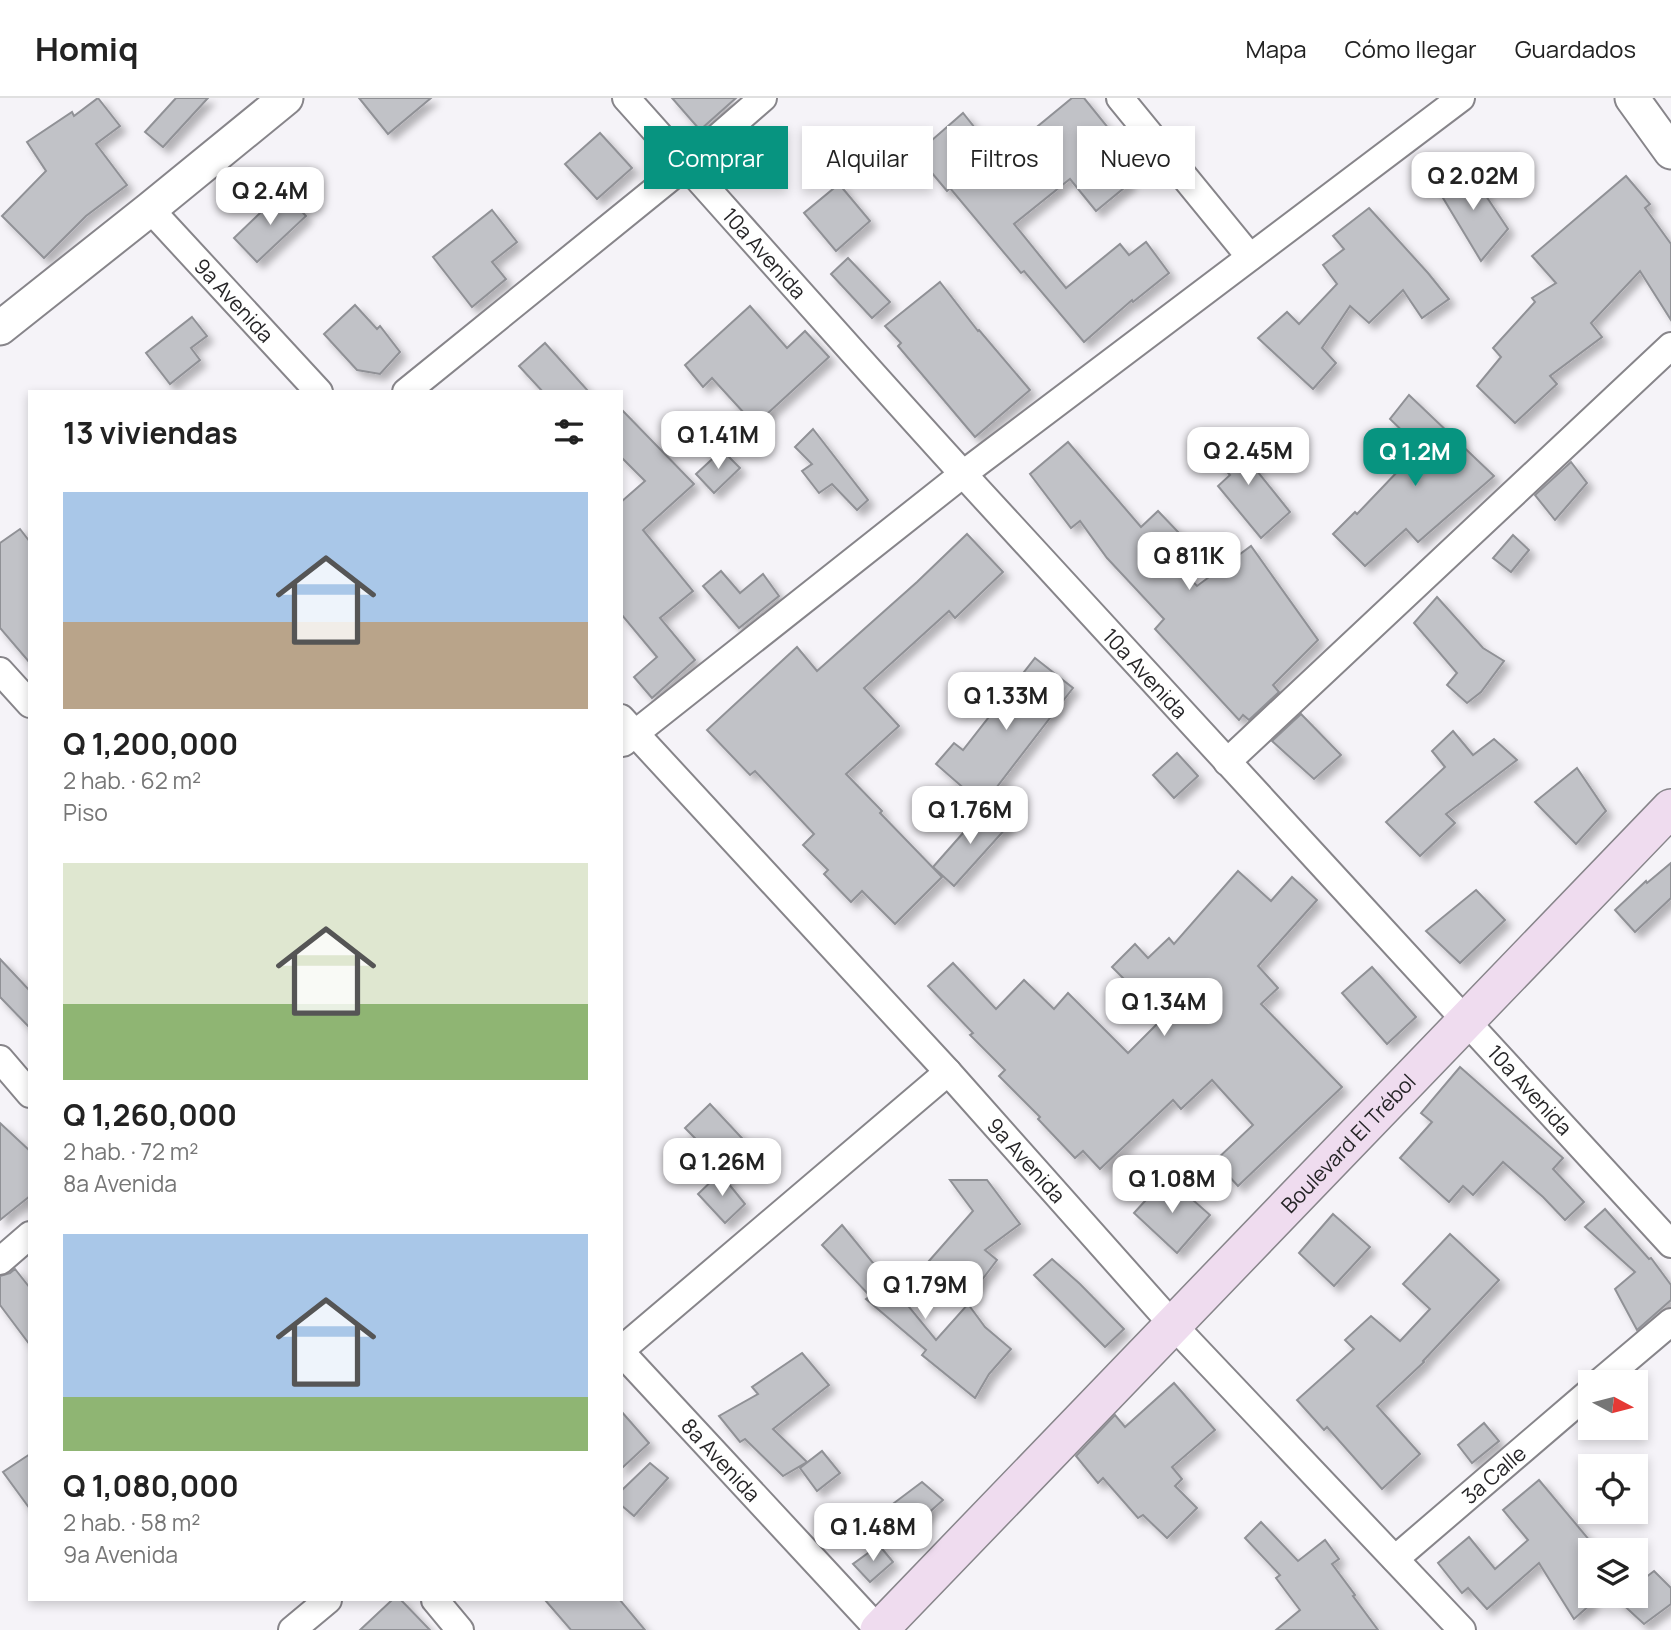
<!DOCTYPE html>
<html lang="es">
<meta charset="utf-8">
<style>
:root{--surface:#fff;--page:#f2f2f2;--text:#222;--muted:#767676;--line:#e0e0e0;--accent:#079480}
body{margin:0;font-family:Manrope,sans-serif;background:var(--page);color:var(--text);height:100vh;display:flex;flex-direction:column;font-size:26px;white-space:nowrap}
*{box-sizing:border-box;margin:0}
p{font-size:23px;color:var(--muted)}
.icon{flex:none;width:38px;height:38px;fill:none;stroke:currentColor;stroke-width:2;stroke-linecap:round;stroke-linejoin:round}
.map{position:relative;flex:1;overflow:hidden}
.details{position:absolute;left:28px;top:292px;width:595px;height:1211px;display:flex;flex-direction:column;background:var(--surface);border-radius:0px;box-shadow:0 4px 10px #0003}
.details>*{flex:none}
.top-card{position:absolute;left:644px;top:28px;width:665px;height:63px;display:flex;gap:14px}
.needle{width:46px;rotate:97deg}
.controls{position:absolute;left:1578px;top:1272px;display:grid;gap:14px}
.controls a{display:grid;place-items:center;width:70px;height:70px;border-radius:0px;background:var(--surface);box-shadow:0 4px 10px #0003;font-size:35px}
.price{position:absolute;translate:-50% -60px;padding:0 16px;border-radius:14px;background:#fff;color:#222;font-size:23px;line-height:46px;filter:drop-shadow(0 2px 4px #0008)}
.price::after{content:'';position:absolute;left:50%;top:42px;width:21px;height:16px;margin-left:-10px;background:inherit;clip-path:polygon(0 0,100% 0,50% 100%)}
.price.active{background:var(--accent);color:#fff}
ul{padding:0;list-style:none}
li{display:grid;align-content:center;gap:14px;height:371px;padding:0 35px}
li span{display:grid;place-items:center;height:217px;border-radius:0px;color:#555}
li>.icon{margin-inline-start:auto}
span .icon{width:126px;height:126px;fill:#fffc;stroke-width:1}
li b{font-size:30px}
h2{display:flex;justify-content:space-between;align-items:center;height:84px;padding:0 35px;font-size:30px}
.tag{padding:0 24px;border-radius:0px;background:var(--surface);box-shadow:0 4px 10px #0003;font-size:24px;line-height:63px}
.tag.active{background:var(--accent);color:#fff}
header{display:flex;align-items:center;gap:42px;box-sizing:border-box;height:98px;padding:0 35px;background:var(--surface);border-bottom:2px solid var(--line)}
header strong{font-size:33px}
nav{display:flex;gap:38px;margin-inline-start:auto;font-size:24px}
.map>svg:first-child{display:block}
.building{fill:#c1c2c7;stroke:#909196;stroke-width:2;filter:url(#shadow)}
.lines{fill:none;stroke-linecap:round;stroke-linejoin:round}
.minor-casing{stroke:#87858a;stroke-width:30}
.tertiary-casing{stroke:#87858a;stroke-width:37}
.secondary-casing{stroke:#87858a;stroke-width:40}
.minor{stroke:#fff;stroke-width:26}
.tertiary{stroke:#fff;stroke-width:33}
.secondary{stroke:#efdcef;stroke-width:37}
.labels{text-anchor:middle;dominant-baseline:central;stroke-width:5;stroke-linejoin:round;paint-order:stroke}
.street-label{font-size:21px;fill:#262527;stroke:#fff}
</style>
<header>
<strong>Homiq</strong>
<nav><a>Mapa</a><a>Cómo llegar</a><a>Guardados</a></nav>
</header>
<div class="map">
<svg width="1671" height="1532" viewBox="0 0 1671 1532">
<defs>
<filter id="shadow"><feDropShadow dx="6" dy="6" stdDeviation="3.5" flood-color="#0004"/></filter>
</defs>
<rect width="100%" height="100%" fill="#f5f3f8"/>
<g class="building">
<path d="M 98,0 L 120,28 L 96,46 L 127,87 L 86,118 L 44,160 L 2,118 L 46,73 L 27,44 L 72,14 L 74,18 Z"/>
<path d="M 176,0 L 208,0 L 163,49 L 145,34 Z"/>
<path d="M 359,0 L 431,0 L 388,36 Z"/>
<path d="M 672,0 L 736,0 L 700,32 Z"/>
<path d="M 1072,0 L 1084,0 L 1118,42 L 1104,53 L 1130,85 L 1096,113 L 1070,81 L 1014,126 L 1066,190 L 1120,146 L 1129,157 L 1146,144 L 1169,175 L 1133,204 L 1132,202 L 1084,244 L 1024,173 L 1021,175 L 950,90 L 947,93 L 916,56 L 963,15 L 999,60 Z"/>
<path d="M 600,35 L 632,70 L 597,101 L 565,66 Z"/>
<path d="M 1470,74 L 1508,131 L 1481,163 L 1434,85 Z"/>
<path d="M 1626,78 L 1650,106 L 1645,110 L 1671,146 L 1671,222 L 1640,173 L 1591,225 L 1602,239 L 1550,278 L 1557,286 L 1515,325 L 1477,288 L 1501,259 L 1493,250 L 1535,204 L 1532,200 L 1556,185 L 1532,158 Z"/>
<path d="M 839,86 L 870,123 L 836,153 L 804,115 Z"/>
<path d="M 283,93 L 306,118 L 257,164 L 234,140 Z"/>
<path d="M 1369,110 L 1428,175 L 1449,201 L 1422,220 L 1403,192 L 1369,225 L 1350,208 L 1322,250 L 1336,265 L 1313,291 L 1258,240 L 1287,214 L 1299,226 L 1337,186 L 1323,167 L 1344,151 L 1333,138 Z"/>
<path d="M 492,112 L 517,144 L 492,164 L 506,181 L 472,209 L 433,159 Z"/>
<path d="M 848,160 L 890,204 L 872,220 L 831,176 Z"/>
<path d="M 940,184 L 978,233 L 979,232 L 1030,292 L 975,339 L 898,248 L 901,245 L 885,228 Z"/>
<path d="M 355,207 L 377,231 L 380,228 L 400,254 L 380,276 L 357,272 L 324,236 Z"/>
<path d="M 750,208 L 787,250 L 805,233 L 829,259 L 755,327 L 712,280 L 703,289 L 685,267 Z"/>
<path d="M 192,219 L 207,238 L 191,250 L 200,262 L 170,286 L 146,255 Z"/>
<path d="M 545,245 L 589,294 L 543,294 L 519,268 Z"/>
<path d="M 1409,297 L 1494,378 L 1418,444 L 1406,431 L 1365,468 L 1333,436 L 1355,414 L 1357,416 L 1420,350 L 1390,321 Z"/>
<path d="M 621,311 L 694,386 L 643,432 L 693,493 L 660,520 L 695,562 L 652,600 L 634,579 L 657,559 L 621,516 L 621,404 L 645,383 L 621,359 Z"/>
<path d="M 813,331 L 868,402 L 857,412 L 832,386 L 819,395 L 802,373 L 812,366 L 795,349 Z"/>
<path d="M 1231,333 L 1241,353 L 1290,414 L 1261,440 L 1218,388 L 1230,377 L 1207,351 Z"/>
<path d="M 1068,344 L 1141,429 L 1158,413 L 1180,436 L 1163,452 L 1197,488 L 1251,448 L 1318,542 L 1273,587 L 1279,594 L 1249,622 L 1243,617 L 1239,622 L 1155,531 L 1164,521 L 1107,460 L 1080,423 L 1071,430 L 1030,376 Z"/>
<path d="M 722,352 L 740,370 L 714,395 L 696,376 Z"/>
<path d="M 1571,364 L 1587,385 L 1555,422 L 1535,397 Z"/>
<path d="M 20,431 L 30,444 L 30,565 L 0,530 L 0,445 Z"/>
<path d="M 967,436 L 1003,474 L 955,520 L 949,513 L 864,590 L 899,628 L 846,676 L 882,713 L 880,715 L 942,779 L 895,826 L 862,793 L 851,804 L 824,776 L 828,772 L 803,747 L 814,736 L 755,673 L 750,677 L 707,632 L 797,549 L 817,573 L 917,484 Z"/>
<path d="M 1513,437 L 1529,452 L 1511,474 L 1493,460 Z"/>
<path d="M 721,473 L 740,495 L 763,476 L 779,498 L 739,530 L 703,488 Z"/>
<path d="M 1437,499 L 1483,550 L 1504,563 L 1481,594 L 1467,605 L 1447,587 L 1457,575 L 1414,525 Z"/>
<path d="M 1035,560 L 1073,590 L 983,707 L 936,666 L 954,645 L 963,652 Z"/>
<path d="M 1301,616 L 1341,657 L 1314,681 L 1272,643 Z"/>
<path d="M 1453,633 L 1473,657 L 1494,641 L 1517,662 L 1446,716 L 1455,725 L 1420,758 L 1386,724 L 1445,669 L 1432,653 Z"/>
<path d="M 1177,655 L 1198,678 L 1174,700 L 1153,677 Z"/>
<path d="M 1577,670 L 1606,713 L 1576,746 L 1535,704 Z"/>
<path d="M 986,709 L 1008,728 L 954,788 L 933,769 Z"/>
<path d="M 1671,765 L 1671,800 L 1635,834 L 1615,812 L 1646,783 L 1647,785 Z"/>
<path d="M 1238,773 L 1271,803 L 1292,779 L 1317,802 L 1258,868 L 1278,890 L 1261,906 L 1342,989 L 1238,1088 L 1215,1063 L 1253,1027 L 1212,982 L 1181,1011 L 1173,1002 L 1100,1071 L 1083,1053 L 1075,1060 L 1038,1021 L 1040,1019 L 999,978 L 1005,972 L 970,937 L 973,935 L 928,888 L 953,865 L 996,911 L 1024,882 L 1054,911 L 1068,895 L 1128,955 L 1163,920 L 1112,869 L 1135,846 L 1148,860 L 1169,840 L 1174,846 Z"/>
<path d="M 1476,792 L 1505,822 L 1460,865 L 1426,833 Z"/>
<path d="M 0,861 L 30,893 L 30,930 L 0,899 Z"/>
<path d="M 1372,869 L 1416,919 L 1387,946 L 1342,895 Z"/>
<path d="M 1460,969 L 1563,1060 L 1553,1071 L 1584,1104 L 1565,1122 L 1543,1099 L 1503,1064 L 1473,1097 L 1463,1088 L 1449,1104 L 1400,1060 L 1432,1024 L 1421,1015 Z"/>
<path d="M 710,1006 L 754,1053 L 730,1076 L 685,1030 Z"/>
<path d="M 0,1025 L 30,1053 L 30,1098 L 0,1122 Z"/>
<path d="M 720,1075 L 745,1106 L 725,1125 L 698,1096 Z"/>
<path d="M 1167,1079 L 1210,1117 L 1177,1155 L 1134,1115 Z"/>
<path d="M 950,1082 L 987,1082 L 1020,1126 L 985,1152 L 997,1162 L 969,1199 L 929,1163 L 973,1113 Z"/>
<path d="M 1605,1111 L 1649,1161 L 1651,1160 L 1671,1187 L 1671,1202 L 1637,1232 L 1615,1191 L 1635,1174 L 1585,1129 Z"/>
<path d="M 1333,1116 L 1370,1149 L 1334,1188 L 1299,1155 Z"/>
<path d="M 842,1127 L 936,1242 L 968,1206 L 985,1229 L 1011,1251 L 989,1276 L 975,1300 L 922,1257 L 926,1252 L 866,1201 L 870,1198 L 822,1147 Z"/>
<path d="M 1450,1136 L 1499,1182 L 1423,1263 L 1424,1264 L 1377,1308 L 1420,1356 L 1382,1391 L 1327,1329 L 1324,1332 L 1297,1302 L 1354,1251 L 1345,1242 L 1371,1218 L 1400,1243 L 1430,1211 L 1403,1186 Z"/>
<path d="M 1052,1161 L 1080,1186 L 1124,1231 L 1105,1249 L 1034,1177 Z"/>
<path d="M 15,1171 L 30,1190 L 30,1247 L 0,1207 L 0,1178 L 10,1175 Z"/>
<path d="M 802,1255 L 829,1287 L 773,1331 L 807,1364 L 783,1378 L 745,1341 L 740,1344 L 719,1318 L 758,1296 L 752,1289 Z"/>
<path d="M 1174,1285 L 1215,1332 L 1172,1369 L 1182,1381 L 1175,1388 L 1197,1410 L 1167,1440 L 1143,1417 L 1138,1420 L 1103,1380 L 1098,1385 L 1076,1358 L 1115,1317 L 1125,1329 Z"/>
<path d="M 621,1313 L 649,1345 L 621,1371 Z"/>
<path d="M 1484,1325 L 1499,1343 L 1472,1365 L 1458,1347 Z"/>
<path d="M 822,1353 L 840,1375 L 817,1393 L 800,1370 Z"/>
<path d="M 30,1356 L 30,1411 L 3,1374 Z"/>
<path d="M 650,1365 L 668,1380 L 634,1418 L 621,1407 L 621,1393 Z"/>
<path d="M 1539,1382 L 1591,1444 L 1591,1506 L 1574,1521 L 1539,1465 L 1487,1511 L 1468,1490 L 1462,1495 L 1438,1465 L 1469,1439 L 1495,1471 L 1528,1442 L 1503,1412 Z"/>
<path d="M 922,1384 L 943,1402 L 915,1427 L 894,1405 Z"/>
<path d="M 1261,1424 L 1298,1463 L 1325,1442 L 1339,1461 L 1332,1466 L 1355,1497 L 1353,1498 L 1378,1532 L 1276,1532 L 1300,1512 L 1276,1480 L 1280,1477 L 1245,1440 Z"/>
<path d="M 879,1447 L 893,1464 L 870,1484 L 853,1466 Z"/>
<path d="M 1654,1473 L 1671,1490 L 1671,1506 L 1644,1526 L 1618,1502 L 1623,1498 L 1636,1498 L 1636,1487 Z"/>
<path d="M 392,1502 L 401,1502 L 430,1532 L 360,1532 Z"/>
<path d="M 545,1502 L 620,1502 L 645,1532 L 571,1532 Z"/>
</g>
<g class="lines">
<defs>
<g id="minor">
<path id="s1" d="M 626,0 C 739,126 850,252 964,377 C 1198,635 1437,888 1671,1146"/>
<path d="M 1120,0 L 1250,159"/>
<path id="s2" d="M 150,111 L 319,294"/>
<path d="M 406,294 L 686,67 L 763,0"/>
<path d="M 0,573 L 30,606"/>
<path id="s3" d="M 621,620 L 948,974 L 1173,1227 L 1462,1532"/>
<path d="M 623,645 L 963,376 L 1461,0"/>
<path d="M 1227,664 L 1671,248"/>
<path d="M 0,961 L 30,996"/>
<path d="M 0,1163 L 30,1137"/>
<path d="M 621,1252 L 948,974"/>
<path id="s4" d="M 621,1254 L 879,1532"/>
<path d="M 1600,1284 L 1671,1224"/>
<path id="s5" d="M 1395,1461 L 1591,1293"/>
<path d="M 435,1502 L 460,1532"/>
<path d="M 292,1532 L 328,1502"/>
</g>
<g id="tertiary">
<path d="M 1632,0 L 1671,54"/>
<path d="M 0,230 L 150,111 L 286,0"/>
</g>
<g id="secondary">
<path id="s6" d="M 879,1532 L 1671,710"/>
</g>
</defs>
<use href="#minor" class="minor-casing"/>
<use href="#tertiary" class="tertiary-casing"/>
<use href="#secondary" class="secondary-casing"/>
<use href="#minor" class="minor"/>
<use href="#tertiary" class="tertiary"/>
<use href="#secondary" class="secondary"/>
</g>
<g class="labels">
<g class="street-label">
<text stroke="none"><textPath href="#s1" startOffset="208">10a Avenida</textPath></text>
<text stroke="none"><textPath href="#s2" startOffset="124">9a Avenida</textPath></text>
<text stroke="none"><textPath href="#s1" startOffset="775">10a Avenida</textPath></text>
<text stroke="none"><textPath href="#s1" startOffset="1342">10a Avenida</textPath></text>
<text stroke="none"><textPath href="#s6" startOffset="676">Boulevard El Trébol</textPath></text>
<text stroke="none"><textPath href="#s3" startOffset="600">9a Avenida</textPath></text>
<text stroke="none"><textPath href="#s4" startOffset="147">8a Avenida</textPath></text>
<text stroke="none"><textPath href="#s5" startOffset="130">3a Calle</textPath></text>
</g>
</g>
</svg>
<div class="controls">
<a><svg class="needle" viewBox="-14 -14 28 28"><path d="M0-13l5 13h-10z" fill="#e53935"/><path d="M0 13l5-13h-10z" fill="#767676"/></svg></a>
<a><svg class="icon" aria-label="locate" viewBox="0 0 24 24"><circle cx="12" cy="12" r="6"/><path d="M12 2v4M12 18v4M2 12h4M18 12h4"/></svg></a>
<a><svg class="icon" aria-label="layers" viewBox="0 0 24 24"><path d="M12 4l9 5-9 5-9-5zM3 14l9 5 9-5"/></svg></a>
</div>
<b class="price" style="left:1473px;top:114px">Q 2.02M</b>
<b class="price" style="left:270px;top:129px">Q 2.4M</b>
<b class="price" style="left:718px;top:373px">Q 1.41M</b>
<b class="price" style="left:1248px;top:389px">Q 2.45M</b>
<b class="price active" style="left:1415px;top:390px">Q 1.2M</b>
<b class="price" style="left:1189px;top:494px">Q 811K</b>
<b class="price" style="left:1006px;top:634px">Q 1.33M</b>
<b class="price" style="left:970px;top:748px">Q 1.76M</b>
<b class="price" style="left:1164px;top:940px">Q 1.34M</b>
<b class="price" style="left:722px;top:1100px">Q 1.26M</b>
<b class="price" style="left:1172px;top:1117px">Q 1.08M</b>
<b class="price" style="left:925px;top:1223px">Q 1.79M</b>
<b class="price" style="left:873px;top:1465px">Q 1.48M</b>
<div class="top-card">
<a class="tag active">Comprar</a>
<a class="tag">Alquilar</a>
<a class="tag">Filtros</a>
<a class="tag">Nuevo</a>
</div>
<section class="details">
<h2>13 viviendas<svg class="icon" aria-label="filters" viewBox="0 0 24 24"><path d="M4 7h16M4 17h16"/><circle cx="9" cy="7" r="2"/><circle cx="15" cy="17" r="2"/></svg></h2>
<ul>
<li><span style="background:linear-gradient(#a9c7e8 60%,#b9a48a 0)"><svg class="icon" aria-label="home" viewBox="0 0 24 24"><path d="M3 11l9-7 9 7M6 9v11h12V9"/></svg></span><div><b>Q 1,200,000</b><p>2 hab. · 62 m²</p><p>Piso</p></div></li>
<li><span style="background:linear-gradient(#dfe7d0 65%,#8fb573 0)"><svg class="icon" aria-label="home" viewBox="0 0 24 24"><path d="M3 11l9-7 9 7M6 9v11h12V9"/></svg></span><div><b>Q 1,260,000</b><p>2 hab. · 72 m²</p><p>8a Avenida</p></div></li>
<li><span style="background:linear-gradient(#a9c7e8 75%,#8fb573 0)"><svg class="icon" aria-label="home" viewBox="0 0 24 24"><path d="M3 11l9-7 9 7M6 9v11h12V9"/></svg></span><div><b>Q 1,080,000</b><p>2 hab. · 58 m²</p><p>9a Avenida</p></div></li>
</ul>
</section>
</div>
